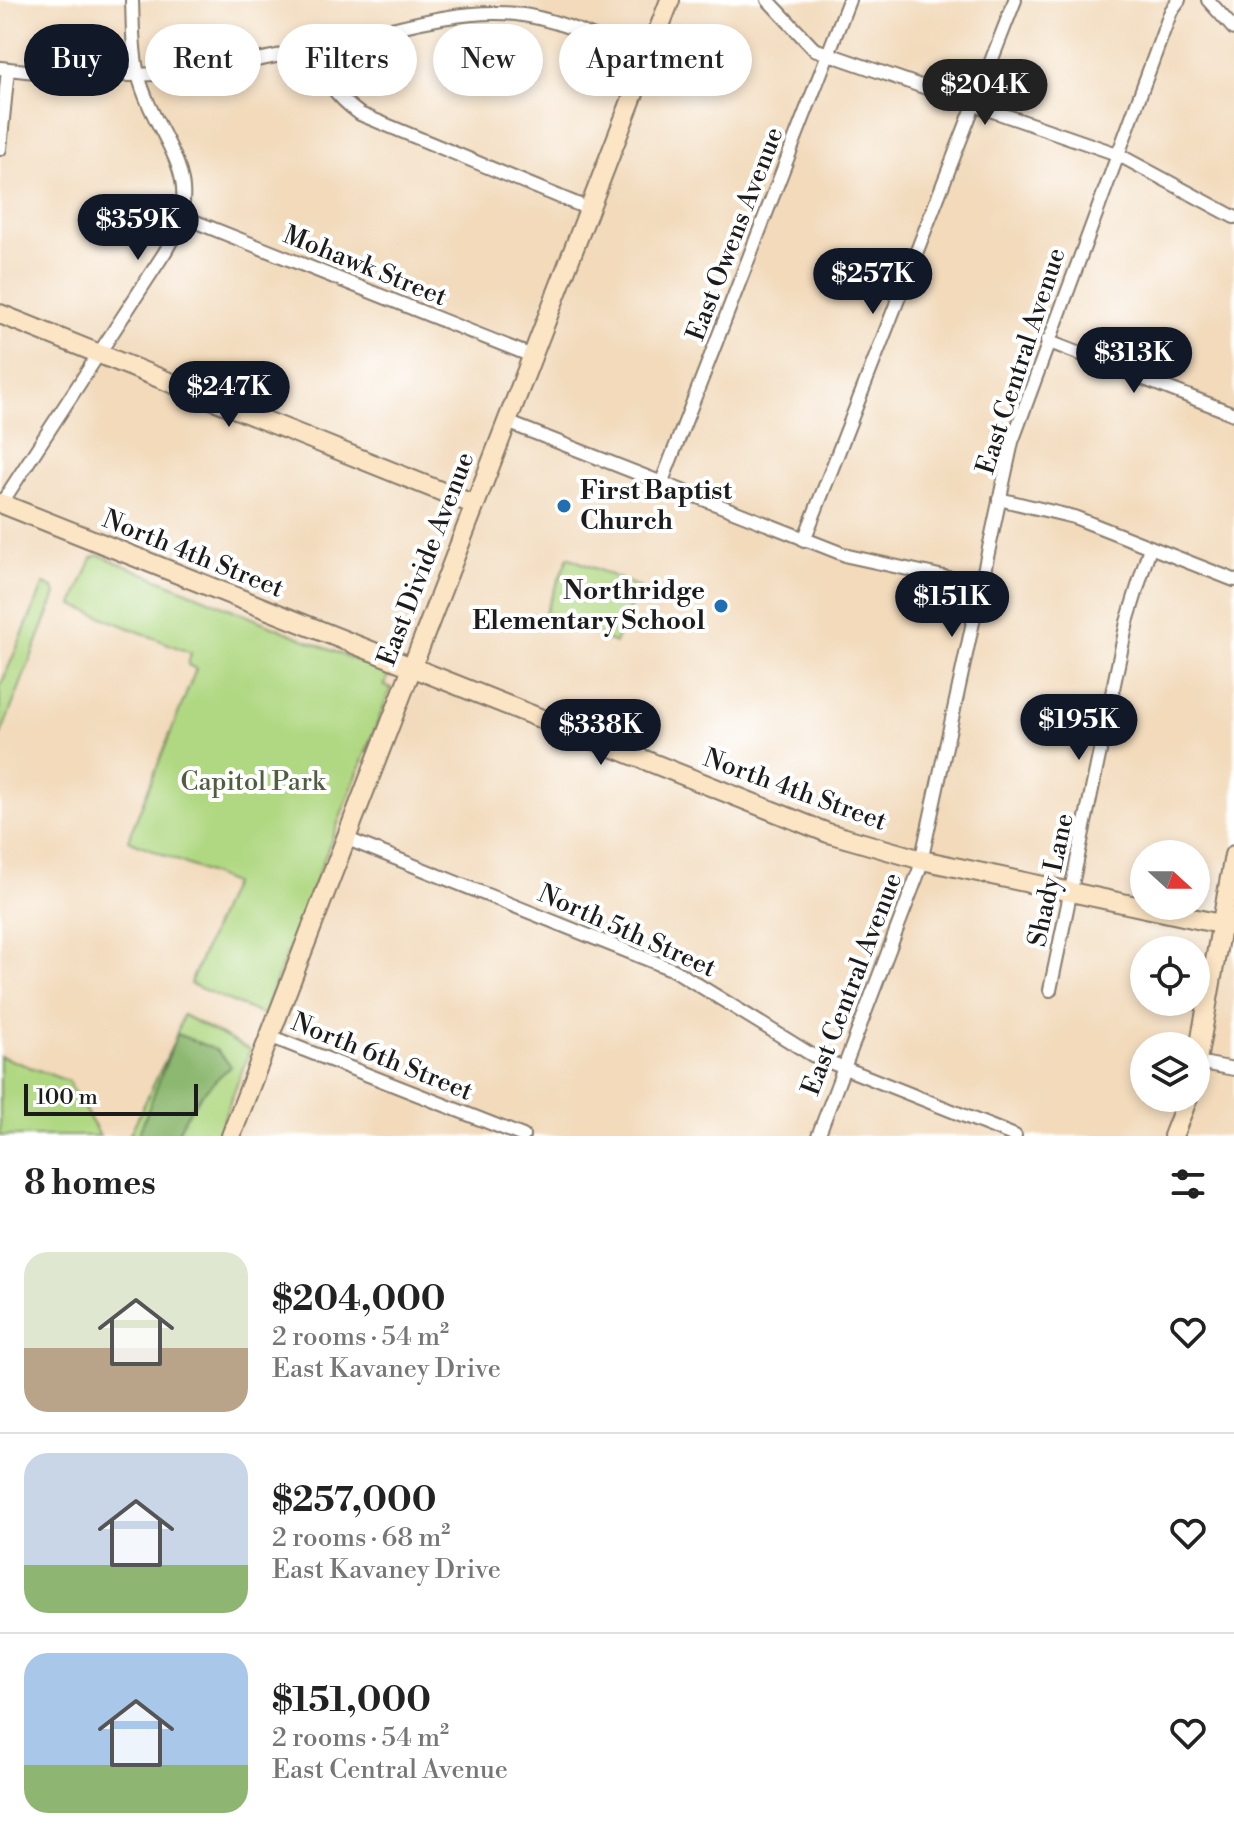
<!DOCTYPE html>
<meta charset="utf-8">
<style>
:root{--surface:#fff;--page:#f2f2f2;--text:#222;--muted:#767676;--line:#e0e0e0;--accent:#111827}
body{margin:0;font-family:"Libre Bodoni",serif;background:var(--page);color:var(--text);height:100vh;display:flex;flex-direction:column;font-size:30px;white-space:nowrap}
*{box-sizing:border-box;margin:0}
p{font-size:26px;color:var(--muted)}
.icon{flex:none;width:44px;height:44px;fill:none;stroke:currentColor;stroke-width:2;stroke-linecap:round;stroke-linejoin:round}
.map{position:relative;height:1136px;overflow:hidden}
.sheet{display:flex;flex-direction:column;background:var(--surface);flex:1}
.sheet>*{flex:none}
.hud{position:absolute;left:24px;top:24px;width:800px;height:72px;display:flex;gap:16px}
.needle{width:52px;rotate:111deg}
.tools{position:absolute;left:1130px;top:840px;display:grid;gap:16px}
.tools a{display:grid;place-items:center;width:80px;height:80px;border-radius:50%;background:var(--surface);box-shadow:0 4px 12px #0003;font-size:40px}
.scale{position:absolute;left:24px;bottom:20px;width:174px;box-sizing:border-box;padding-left:8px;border:4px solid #1c1c1c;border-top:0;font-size:22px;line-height:28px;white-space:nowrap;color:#1c1c1c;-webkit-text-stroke:6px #fff;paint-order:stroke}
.price{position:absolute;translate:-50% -68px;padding:0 18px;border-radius:28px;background:var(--accent);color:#fff;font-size:26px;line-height:52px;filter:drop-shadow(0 2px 4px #0008)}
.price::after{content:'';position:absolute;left:50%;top:48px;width:24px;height:18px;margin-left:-12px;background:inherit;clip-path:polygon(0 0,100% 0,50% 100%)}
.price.current{background:#222;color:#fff}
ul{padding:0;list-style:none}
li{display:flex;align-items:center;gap:24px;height:200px;padding:0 24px}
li+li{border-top:2px solid var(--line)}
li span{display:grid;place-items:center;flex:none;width:224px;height:160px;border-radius:24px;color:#555}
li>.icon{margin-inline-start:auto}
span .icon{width:96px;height:96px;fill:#fffc;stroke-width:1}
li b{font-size:34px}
h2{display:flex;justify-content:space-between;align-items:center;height:96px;padding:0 24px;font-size:34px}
.pill{padding:0 28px;border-radius:36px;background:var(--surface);box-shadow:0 4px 12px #0003;font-size:28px;line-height:72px}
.pill.current{background:var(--accent);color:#fff}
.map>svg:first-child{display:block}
.green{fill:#b0d882;stroke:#667a4f;stroke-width:2}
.forest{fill:#8cb870;stroke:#546a46;stroke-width:2}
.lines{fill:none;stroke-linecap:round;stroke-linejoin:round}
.street-casing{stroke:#877b6c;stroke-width:16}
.secondary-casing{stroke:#877b6c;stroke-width:22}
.street{stroke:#fff;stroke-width:12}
.secondary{stroke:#fce5c4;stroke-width:18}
.poi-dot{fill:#1f6fb2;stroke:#fff;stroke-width:3}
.labels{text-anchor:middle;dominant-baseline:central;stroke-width:8;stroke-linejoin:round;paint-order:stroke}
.street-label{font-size:26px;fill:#1c1c1c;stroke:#fff}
.poi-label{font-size:26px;font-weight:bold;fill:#1c1c1c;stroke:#fff;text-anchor:start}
.park-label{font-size:26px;fill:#505e40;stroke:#fff}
</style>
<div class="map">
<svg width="1234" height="1136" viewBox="0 0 1234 1136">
<rect width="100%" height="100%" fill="#fff"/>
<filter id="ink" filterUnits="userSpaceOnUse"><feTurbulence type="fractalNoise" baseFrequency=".0125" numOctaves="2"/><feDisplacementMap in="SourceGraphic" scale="16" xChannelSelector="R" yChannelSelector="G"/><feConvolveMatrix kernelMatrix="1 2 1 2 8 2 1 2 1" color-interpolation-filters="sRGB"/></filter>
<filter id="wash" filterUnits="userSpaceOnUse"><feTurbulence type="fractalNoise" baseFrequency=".006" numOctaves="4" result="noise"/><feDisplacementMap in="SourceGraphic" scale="32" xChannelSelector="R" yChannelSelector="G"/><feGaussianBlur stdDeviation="1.8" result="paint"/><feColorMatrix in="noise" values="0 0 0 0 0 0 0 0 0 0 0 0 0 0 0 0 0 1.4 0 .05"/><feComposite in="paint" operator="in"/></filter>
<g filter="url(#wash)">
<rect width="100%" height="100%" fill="#f2dabb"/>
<g class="green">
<path d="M 99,555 L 389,674 L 384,686 L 391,688 L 263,1015 L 190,984 L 232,883 L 128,840 L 196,669 L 188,665 L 191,653 L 73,605 L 92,558 Z"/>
<path d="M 568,557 L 639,587 L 615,643 L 545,613 Z"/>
<path d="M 44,584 L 53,588 L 56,594 L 0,737 L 0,687 Z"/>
<path d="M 183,1015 L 250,1050 L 217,1136 L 129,1136 L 173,1044 Z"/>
<path d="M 0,1056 L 68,1081 L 100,1136 L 0,1136 Z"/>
</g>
<path class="forest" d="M 177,1034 L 217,1050 L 231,1066 C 208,1086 187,1107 177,1136 L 138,1136 Z"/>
</g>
<g filter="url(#ink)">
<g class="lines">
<defs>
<g id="street">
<path d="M 768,0 L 814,49 L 1117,154 L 1234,217"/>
<path d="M 1208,0 L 1234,29"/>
<path d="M 315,48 C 323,78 335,96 360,114 L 589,209"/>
<path d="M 0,68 C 54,75 122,78 176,72 C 222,68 268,58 313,48 C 377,35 451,7 516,14 C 562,19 605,43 647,60"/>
<path d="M 0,149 L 8,69"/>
<path d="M 181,216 L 532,356"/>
<path d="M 1047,341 L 1234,414"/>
<path d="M 507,422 L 848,556 L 981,585"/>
<path d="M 661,484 L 849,0"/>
<path d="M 999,499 L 1074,517 L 1234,580"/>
<path d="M 1,504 L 165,252 C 212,174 156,144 138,74 C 132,50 133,24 132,0"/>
<path d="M 804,540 L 1015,0"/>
<path d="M 345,838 L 674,970 L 812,1055 L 1015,1136"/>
<path d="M 1050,990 L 1127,622 L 1150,547"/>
<path d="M 269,1036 L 523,1136"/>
<path d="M 1197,1062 L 1234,1069"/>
<path d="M 818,1136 L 919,871 L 1012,442 L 1171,11 L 1179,0"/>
</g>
<g id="secondary">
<path d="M 0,314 L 475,505"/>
<path d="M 0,503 L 828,833 L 922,860 L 1234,927"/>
<path d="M 1196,1066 L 1234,855"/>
<path d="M 231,1136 L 670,0"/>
<path d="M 1173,1136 L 1188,1098"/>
</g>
</defs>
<use href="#street" class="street-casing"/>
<use href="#secondary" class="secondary-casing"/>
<use href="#street" class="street"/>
<use href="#secondary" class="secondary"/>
</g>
</g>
<g class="poi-dot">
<circle cx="564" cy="506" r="8"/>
<circle cx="721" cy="606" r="8"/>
</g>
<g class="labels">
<g class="street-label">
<text transform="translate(735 234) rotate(-69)">East Owens Avenue</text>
<text transform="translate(365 266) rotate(22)">Mohawk Street</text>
<text transform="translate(1021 361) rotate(-72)">East Central Avenue</text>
<text transform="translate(193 554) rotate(22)">North 4th Street</text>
<text transform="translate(426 559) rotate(-69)">East Divide Avenue</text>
<text transform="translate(795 790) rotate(20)">North 4th Street</text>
<text transform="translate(1051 880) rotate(-78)">Shady Lane</text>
<text transform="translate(627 931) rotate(24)">North 5th Street</text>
<text transform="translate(852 984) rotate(-69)">East Central Avenue</text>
<text transform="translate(382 1057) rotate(22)">North 6th Street</text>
</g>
<g class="poi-label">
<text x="580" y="491">First Baptist<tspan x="580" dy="30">Church</tspan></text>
<text x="705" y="591" text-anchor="end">Northridge<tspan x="705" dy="30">Elementary School</tspan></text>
</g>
<g class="park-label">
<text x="253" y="782">Capitol Park</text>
</g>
</g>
</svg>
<div class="tools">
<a><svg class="needle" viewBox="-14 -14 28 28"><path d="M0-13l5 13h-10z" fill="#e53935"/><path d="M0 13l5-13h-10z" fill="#767676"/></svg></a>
<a><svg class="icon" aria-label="locate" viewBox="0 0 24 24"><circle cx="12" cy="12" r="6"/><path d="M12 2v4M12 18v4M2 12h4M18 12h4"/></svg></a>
<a><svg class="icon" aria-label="layers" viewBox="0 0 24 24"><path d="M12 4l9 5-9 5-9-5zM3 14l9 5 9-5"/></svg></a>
</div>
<div class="scale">100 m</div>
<b class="price current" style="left:985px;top:127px">$204K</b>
<b class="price" style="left:138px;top:262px">$359K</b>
<b class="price" style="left:873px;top:316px">$257K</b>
<b class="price" style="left:1134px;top:395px">$313K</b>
<b class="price" style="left:229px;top:429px">$247K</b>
<b class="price" style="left:952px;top:639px">$151K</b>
<b class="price" style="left:1079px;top:762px">$195K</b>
<b class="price" style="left:601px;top:767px">$338K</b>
<div class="hud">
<a class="pill current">Buy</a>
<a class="pill">Rent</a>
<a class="pill">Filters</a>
<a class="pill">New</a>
<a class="pill">Apartment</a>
</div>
</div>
<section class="sheet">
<h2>8 homes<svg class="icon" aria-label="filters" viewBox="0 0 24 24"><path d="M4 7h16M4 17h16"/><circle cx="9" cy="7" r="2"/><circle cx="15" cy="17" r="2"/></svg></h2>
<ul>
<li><span style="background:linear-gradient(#dfe7d0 60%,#b9a48a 0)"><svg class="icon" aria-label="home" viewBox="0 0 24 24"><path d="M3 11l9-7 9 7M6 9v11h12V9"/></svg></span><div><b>$204,000</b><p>2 rooms · 54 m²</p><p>East Kavaney Drive</p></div><svg class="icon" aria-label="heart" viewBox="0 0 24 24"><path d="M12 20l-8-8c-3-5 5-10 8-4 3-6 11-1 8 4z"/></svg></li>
<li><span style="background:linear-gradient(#c9d6e8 70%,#8fb573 0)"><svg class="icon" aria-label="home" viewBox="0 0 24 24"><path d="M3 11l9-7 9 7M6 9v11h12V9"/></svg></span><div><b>$257,000</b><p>2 rooms · 68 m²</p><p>East Kavaney Drive</p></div><svg class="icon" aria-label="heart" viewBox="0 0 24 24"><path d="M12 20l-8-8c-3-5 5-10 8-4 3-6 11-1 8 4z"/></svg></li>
<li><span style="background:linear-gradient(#a9c7e8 70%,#8fb573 0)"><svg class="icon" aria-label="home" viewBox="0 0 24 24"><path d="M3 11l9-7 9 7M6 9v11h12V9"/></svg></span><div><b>$151,000</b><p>2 rooms · 54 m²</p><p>East Central Avenue</p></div><svg class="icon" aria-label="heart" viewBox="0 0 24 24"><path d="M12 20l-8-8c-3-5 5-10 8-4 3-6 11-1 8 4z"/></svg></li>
</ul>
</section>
